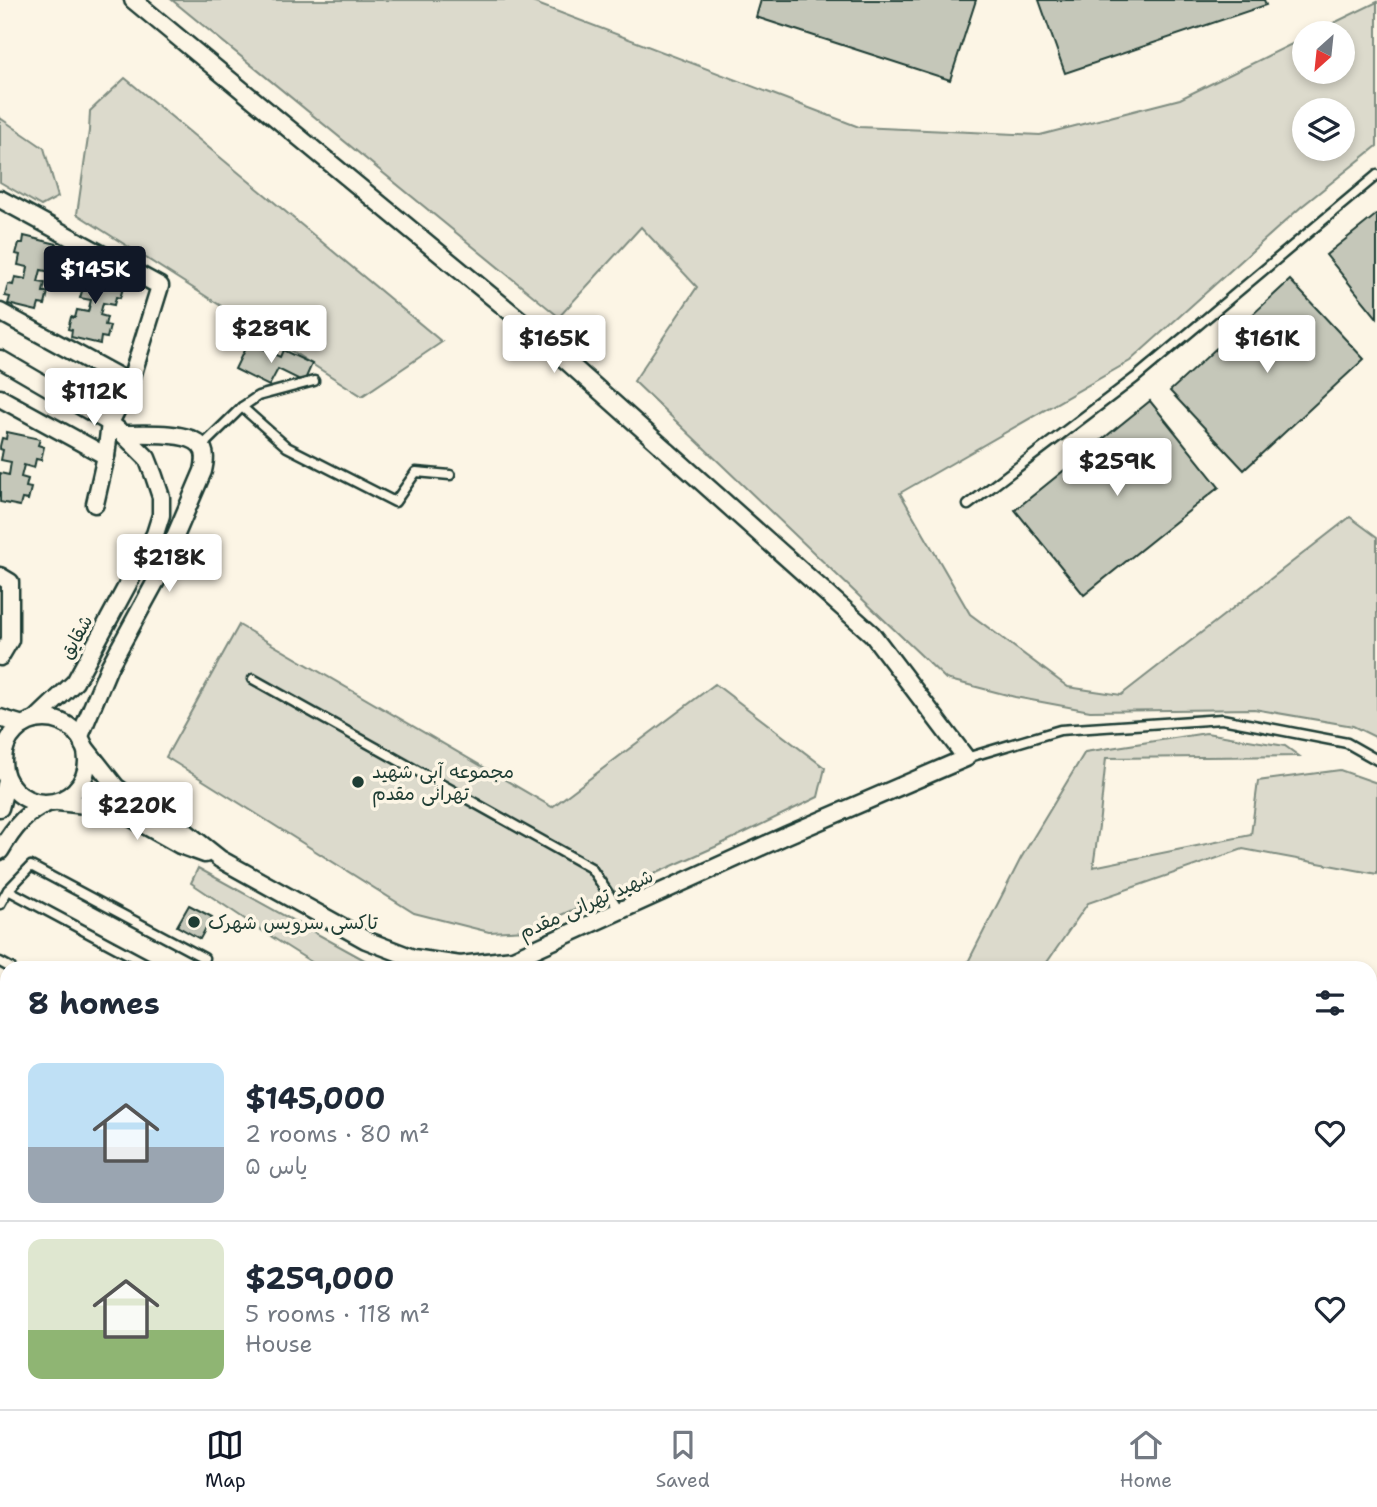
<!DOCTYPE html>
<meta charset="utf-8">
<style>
:root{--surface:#fff;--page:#f2f2f3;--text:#1f2937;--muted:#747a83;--line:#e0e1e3;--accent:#111827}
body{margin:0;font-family:"Shantell Sans","Playpen Sans Arabic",sans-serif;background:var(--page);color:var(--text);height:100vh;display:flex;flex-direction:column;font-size:26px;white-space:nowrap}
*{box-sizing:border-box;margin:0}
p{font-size:23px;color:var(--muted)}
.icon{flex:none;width:38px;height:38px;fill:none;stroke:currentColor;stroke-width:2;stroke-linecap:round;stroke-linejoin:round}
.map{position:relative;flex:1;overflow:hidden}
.side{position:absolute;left:0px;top:961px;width:1377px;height:450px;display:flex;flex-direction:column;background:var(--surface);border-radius:21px 21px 0 0;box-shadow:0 4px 10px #0003}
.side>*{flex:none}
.needle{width:46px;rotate:207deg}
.fabs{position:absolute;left:1292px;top:21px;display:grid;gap:14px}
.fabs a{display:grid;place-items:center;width:63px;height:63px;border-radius:50%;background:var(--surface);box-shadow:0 4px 10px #0003;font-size:35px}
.price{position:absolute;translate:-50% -60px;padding:0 16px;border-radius:7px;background:#fff;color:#222;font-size:23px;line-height:46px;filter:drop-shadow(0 2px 4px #0008)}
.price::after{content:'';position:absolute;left:50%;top:42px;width:21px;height:16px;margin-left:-10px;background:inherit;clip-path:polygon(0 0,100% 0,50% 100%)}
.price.current{background:var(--accent);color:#fff}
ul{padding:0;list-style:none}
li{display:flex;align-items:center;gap:21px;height:175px;padding:0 28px}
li+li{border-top:2px solid var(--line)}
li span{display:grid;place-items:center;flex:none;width:196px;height:140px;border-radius:14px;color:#555}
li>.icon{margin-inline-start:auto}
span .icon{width:84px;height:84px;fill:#fffc;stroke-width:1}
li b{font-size:30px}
h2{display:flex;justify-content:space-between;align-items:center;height:84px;padding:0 28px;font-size:30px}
.tab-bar{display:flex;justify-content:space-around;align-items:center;height:98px;border-top:2px solid var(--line);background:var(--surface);font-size:19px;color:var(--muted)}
.tab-bar a{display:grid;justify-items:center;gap:4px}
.tab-bar .current{color:var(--accent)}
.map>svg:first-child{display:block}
.green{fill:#dcdacc;stroke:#7e8c80;stroke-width:2;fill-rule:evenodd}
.building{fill:#c5c7b9;stroke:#1f3d34;stroke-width:2}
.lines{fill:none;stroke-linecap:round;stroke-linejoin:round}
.lane-casing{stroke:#1f3d34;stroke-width:13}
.street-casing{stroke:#1f3d34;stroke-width:21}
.lane{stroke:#fcf5e5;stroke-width:8}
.street{stroke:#fcf5e5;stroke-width:16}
.poi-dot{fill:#1f3d34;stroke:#fcf5e5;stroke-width:2.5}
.labels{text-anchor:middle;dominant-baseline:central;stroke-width:7;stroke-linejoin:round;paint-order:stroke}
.street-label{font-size:19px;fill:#1f3d34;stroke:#fcf5e5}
.poi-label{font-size:19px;fill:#1f3d34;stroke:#fcf5e5;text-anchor:start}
</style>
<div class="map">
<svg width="1377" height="1409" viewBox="0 0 1377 1409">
<rect width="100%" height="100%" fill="#fcf5e5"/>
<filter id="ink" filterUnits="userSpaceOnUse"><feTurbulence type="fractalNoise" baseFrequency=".0143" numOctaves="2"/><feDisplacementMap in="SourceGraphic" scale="14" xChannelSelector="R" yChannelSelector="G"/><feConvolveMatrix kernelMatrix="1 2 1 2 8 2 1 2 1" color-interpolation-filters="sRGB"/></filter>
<g filter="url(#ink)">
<g class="green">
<path d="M 172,0 L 527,0 L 859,127 L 1040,135 L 1180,99 L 1304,38 L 1304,72 L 1342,72 L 1342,33 L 1313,33 L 1377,2 L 1377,146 L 1301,207 L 1130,361 L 900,493 L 970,614 L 1068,687 L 1121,695 L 1350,517 L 1377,537 L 1377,738 L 1353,726 L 1254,709 L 1090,711 L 1015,697 L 946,679 L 634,381 L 697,287 L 641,227 L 559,317 ZM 1304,110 L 1342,110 L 1342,149 L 1304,149 Z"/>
<path d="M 125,78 L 442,342 L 362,396 L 77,214 L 89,131 L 90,111 Z"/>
<path d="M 0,118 L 44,148 L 58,197 L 41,206 L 0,182 Z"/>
<path d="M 239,625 L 552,807 L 715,684 L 825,768 L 818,797 L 715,847 L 527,930 L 489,932 L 414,913 L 166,757 Z"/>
<path d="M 1206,733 L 1285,746 L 1299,756 L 1106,758 L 1099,826 L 1093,867 L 1251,835 L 1258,781 L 1340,770 L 1377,783 L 1377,874 L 1243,849 L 1088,903 L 1043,968 L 965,968 L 1021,858 L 1085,752 Z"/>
<path d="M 198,868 L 379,968 L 321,968 L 264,932 L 191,883 Z"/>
<path d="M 1370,1010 L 1377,1011 L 1377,1045 L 1370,1044 Z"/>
<path d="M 7,1282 L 7,1404 L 67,1404 L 59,1408 L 0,1405 L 0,1284 Z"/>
<path d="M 289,1404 L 380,1404 L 385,1409 L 283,1409 Z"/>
<path d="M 769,1404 L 988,1404 L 981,1409 L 763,1409 Z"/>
</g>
<g class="building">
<path d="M 761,0 L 976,0 L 950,80 L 756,17 Z"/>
<path d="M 1039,0 L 1264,0 L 1266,5 L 1065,73 Z"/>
<path d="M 1377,214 L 1377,318 L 1326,255 Z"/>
<path d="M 24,236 L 57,244 L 55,250 L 61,251 L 58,265 L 53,264 L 51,272 L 41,270 L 38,282 L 45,283 L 43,292 L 48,292 L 45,305 L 39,304 L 37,311 L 8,304 L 10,297 L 5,296 L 8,284 L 13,285 L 15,277 L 26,279 L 28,267 L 18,265 L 20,255 L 16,254 L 19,243 L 23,243 Z"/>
<path d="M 87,269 L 119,277 L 118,283 L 124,285 L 120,298 L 116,297 L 114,305 L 103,303 L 100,315 L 107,317 L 105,325 L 110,326 L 107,338 L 101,337 L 100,344 L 71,337 L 72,330 L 68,329 L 71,317 L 75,318 L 77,310 L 88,312 L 91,300 L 80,298 L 83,288 L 79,287 L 81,276 L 85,276 Z"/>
<path d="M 1290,280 L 1364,359 L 1244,470 L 1170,391 Z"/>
<path d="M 248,342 L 280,357 L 283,350 L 312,364 L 304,382 L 278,369 L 269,386 L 235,369 Z"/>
<path d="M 1150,401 L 1219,487 L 1084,595 L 1015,510 Z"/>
<path d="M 7,432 L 40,439 L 38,445 L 44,447 L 41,460 L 36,459 L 34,468 L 24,465 L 21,477 L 28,479 L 26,487 L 31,488 L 28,500 L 22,499 L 20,506 L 0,502 L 0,473 L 9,475 L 11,462 L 1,460 L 3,450 L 0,449 L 0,446 L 2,438 L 6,439 Z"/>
<path d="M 189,905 L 212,917 L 200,939 L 177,926 Z"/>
</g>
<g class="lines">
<defs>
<g id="lane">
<path d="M 242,407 L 287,447 L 395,502 L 416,472 L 450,475"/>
<path d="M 202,446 L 242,407 L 258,396 L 314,381"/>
<path d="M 968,505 L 1135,378 L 1377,175"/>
<path d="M 253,679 L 591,868 L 620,911"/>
<path d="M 966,758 L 1060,730 L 1222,719 L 1347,743 L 1377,760"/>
<path d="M 8,890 L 154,968"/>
<path d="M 0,904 L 8,890 L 31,866 L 204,958 L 198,968"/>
<path d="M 0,962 L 11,968"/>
<path d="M 1370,1146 L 1375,1139 L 1377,1139"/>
<path d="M 1135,1409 L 1142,1404"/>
</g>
<g id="street">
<path d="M 0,199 L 160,286 L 130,383 L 110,423 L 106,456"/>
<path d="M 0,312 L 130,383"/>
<path d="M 0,359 L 110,423 L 123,434 L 147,458 L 154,476 L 161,497 L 161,515 L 155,534 L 75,682 L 35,720"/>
<path d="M 0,398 L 106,456 L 95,504"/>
<path d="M 0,576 L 10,582 L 10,640 L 0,657"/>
<path d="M 0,718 L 23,725"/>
<circle cx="45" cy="761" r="42"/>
<path d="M 80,736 L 109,667 L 156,581 L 203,471 C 205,462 207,452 200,445 C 188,431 141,434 123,434"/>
<path d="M 83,745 L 116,787 L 139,804 L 186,832 L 220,859 L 366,940 L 413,958 L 460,965 L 513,959 L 787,835 L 966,758 L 872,634 L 525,324 L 133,0"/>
<path d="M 58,802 L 95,806 L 113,810 L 132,818 L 180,845 L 205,854"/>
<path d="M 0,808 L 7,781"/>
<path d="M 0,851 C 11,832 26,811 46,804"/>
</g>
</defs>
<use href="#lane" class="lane-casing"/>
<use href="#street" class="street-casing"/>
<use href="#lane" class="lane"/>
<use href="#street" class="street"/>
</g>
</g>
<g class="poi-dot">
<circle cx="358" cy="782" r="7"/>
<circle cx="194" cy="922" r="7"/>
</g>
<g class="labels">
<g class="street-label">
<text transform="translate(76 637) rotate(-61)">شقایق</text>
<text transform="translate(586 904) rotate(-24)">شهید تهرانی مقدم</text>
</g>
<g class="poi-label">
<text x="372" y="771">مجموعه آبی شهید<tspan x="372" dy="22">تهرانی مقدم</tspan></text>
<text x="208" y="922">تاکسی سرویس شهرک</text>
</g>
</g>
</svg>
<div class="fabs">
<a><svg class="needle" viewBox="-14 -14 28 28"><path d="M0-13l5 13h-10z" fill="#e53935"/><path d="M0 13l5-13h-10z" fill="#747a83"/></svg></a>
<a><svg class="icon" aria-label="layers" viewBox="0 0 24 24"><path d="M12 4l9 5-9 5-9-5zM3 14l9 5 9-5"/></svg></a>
</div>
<b class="price current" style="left:95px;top:306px">$145K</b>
<b class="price" style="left:271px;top:365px">$289K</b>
<b class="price" style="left:554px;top:375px">$165K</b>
<b class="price" style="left:1267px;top:375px">$161K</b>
<b class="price" style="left:94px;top:428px">$112K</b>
<b class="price" style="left:1117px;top:498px">$259K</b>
<b class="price" style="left:169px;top:594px">$218K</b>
<b class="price" style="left:137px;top:842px">$220K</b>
<section class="side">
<h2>8 homes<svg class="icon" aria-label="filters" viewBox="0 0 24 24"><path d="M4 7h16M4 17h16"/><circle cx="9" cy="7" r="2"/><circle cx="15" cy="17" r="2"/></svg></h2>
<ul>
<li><span style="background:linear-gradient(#bfe0f5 60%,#9aa5b1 0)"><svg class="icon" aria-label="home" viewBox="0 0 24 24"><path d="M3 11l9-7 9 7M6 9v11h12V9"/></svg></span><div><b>$145,000</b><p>2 rooms · 80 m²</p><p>یاس ۵</p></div><svg class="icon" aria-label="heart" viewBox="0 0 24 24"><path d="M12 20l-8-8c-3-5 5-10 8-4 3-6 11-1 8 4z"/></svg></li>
<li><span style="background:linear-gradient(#dfe7d0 65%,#8fb573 0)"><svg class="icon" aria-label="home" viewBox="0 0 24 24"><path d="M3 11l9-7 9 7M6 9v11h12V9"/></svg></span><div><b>$259,000</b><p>5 rooms · 118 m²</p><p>House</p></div><svg class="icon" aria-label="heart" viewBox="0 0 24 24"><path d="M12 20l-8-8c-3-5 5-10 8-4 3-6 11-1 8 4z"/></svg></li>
</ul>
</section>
</div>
<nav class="tab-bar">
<a class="current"><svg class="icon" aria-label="map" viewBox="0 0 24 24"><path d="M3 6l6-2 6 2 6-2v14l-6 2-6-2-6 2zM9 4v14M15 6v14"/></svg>Map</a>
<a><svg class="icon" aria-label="saved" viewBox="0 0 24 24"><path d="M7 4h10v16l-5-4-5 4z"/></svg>Saved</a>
<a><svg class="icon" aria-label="home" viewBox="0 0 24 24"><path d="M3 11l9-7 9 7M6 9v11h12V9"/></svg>Home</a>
</nav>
